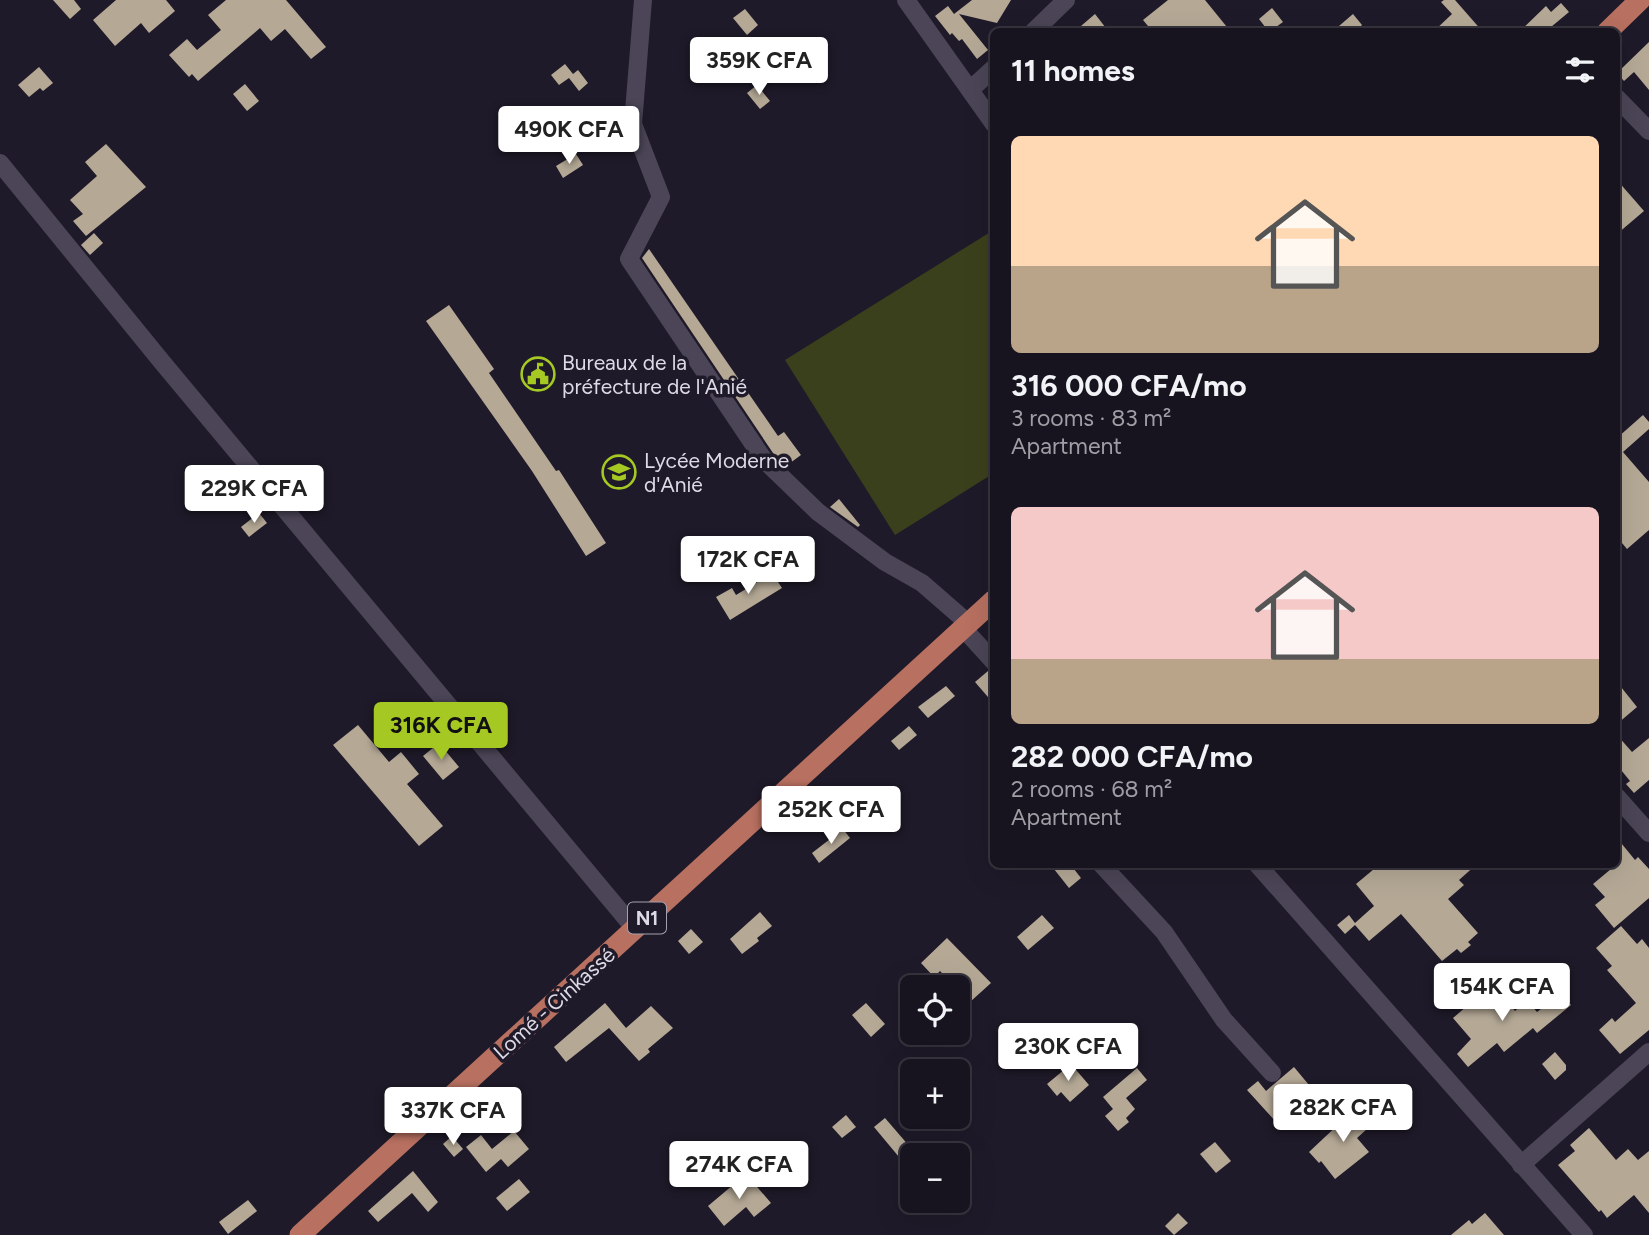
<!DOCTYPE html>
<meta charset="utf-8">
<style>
:root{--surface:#17141f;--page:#24212c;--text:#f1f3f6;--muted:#9e9ea4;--line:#36333d;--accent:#a5c823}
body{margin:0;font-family:Figtree,sans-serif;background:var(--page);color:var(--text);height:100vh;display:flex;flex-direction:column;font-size:26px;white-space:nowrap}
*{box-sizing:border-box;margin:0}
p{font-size:23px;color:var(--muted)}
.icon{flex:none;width:38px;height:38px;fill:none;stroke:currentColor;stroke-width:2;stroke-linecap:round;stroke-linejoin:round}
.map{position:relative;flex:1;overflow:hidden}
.details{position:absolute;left:990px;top:28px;width:630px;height:840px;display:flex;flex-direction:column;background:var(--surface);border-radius:10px;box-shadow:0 7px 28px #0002,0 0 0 2px var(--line)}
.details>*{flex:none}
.fabs{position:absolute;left:900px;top:975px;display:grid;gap:14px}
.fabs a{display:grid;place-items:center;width:70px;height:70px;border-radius:10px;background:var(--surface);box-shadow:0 7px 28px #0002,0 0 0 2px var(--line);font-size:35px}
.price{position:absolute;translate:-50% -60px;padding:0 16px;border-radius:7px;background:#fff;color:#222;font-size:23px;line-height:46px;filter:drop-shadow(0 2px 4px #0008)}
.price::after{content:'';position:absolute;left:50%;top:42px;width:21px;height:16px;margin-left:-10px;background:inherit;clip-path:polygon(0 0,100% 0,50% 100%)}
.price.selected{background:var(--accent);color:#111}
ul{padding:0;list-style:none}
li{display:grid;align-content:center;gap:14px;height:371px;padding:0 21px}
li span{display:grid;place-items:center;height:217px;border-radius:10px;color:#555}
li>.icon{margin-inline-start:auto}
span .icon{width:126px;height:126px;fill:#fffc;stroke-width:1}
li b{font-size:30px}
h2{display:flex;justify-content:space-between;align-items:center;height:84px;padding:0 21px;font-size:30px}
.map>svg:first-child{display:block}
.green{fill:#3b401c}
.building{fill:#b5a996}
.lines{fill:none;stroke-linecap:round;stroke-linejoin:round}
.minor{stroke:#4b4557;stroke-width:18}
.trunk{stroke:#b87060;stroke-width:21}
.labels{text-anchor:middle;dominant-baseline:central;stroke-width:7;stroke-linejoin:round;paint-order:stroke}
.shield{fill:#1f1a29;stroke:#a4a0ad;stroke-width:2}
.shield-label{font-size:19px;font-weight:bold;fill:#dddae5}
.poi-label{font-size:21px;fill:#dddae5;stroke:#1f1a29;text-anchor:start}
.street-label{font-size:21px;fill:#dddae5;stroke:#1f1a29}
</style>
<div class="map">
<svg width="1649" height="1235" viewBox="0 0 1649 1235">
<rect width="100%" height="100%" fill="#1f1a29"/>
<path class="green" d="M 992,231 L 994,235 L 994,473 L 895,535 L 785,360 Z"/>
<g class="building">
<path d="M 53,0 L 74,0 L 81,9 L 70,19 Z"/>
<path d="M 116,0 L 166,0 L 175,11 L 149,33 L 141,23 L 115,46 L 93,20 Z"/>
<path d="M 226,0 L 286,0 L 326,47 L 311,59 L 285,29 L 271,41 L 260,28 L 198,81 L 192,74 L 189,77 L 169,55 L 187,39 L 197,50 L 221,30 L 208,15 Z"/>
<path d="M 972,0 L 1011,0 L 997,23 L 959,14 L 988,50 L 977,59 L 962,39 L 959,41 L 952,33 L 950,35 L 935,16 L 948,6 L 954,14 Z"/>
<path d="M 1168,0 L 1205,0 L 1231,32 L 1153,32 L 1143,20 Z"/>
<path d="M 1444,0 L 1455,0 L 1483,32 L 1467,32 L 1463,26 L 1456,32 L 1433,32 L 1452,14 L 1441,2 Z"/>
<path d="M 1561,3 L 1569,12 L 1545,32 L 1519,32 L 1546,6 L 1551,12 Z"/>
<path d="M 1272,8 L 1283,22 L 1269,32 L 1259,19 Z"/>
<path d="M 745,9 L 758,25 L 747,35 L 733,18 Z"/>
<path d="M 1095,14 L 1109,32 L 1074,32 Z"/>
<path d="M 1353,14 L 1362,25 L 1355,32 L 1332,32 Z"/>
<path d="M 1649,42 L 1649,90 L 1634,72 L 1624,81 L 1617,73 Z"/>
<path d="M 565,64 L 573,74 L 578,70 L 588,83 L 579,91 L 569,78 L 559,85 L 551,75 Z"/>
<path d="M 39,67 L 53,83 L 43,91 L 40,88 L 29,97 L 18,85 Z"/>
<path d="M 245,84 L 259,101 L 247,111 L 233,94 Z"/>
<path d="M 757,85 L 770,101 L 760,109 L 747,93 Z"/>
<path d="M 106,144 L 146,187 L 86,236 L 73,221 L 83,214 L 70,200 L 97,176 L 85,162 Z"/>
<path d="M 576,154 L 583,165 L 563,178 L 556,166 Z"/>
<path d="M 1617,180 L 1644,211 L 1617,234 Z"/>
<path d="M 94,233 L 103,243 L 90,255 L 81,245 Z"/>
<path d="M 649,249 L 778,436 L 784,432 L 801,455 L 786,466 L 773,453 L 642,258 Z"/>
<path d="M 449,305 L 494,369 L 489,373 L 556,471 L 559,470 L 606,543 L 586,556 L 532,471 L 426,321 Z"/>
<path d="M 1643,415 L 1649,422 L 1649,429 L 1623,452 L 1649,482 L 1649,530 L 1627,549 L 1617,537 L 1617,438 Z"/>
<path d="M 839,499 L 860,525 L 858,527 L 830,507 Z"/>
<path d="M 259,513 L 267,523 L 249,537 L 241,527 Z"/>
<path d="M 772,573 L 782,588 L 730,620 L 716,597 L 732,588 L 736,595 Z"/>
<path d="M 988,671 L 994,673 L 994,704 L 975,682 Z"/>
<path d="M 1617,682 L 1637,707 L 1617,724 Z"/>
<path d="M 946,686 L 955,696 L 928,718 L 918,707 Z"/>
<path d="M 358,725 L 389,762 L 401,752 L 419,774 L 407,784 L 443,826 L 419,846 L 333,745 Z"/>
<path d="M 909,726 L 917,735 L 899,750 L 891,741 Z"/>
<path d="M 1617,735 L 1632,752 L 1649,738 L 1649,780 L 1634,793 L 1626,784 L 1630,781 L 1617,765 Z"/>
<path d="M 439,743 L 459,767 L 443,780 L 423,756 Z"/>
<path d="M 843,829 L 850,838 L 819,863 L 812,853 Z"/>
<path d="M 1617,838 L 1635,860 L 1638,857 L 1649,869 L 1649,898 L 1614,928 L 1595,905 L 1605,897 L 1593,884 L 1617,864 Z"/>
<path d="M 1050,864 L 1070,864 L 1081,878 L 1069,888 Z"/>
<path d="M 1380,864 L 1477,864 L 1459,880 L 1464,885 L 1448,899 L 1478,933 L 1468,942 L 1471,945 L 1461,953 L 1457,949 L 1442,961 L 1401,914 L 1369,941 L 1355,925 L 1345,934 L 1337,925 L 1349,915 L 1355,923 L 1374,906 L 1356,884 Z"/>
<path d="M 760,912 L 772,926 L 757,938 L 759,941 L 742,954 L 730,939 Z"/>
<path d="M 1042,915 L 1054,928 L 1028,950 L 1017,937 Z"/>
<path d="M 1621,926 L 1637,944 L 1642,939 L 1649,948 L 1649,1030 L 1620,1054 L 1599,1030 L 1612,1018 L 1615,1022 L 1636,1003 L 1607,970 L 1612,966 L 1596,948 Z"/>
<path d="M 691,929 L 703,942 L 689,954 L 678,941 Z"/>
<path d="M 947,938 L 991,983 L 970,1002 L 940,971 L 934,977 L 921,963 Z"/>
<path d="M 1496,988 L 1515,1011 L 1527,1000 L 1537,1012 L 1561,993 L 1571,1005 L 1537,1033 L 1533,1028 L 1504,1052 L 1497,1043 L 1468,1067 L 1457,1054 L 1471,1039 L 1453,1018 L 1474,1000 L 1477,1004 Z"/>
<path d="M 605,1003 L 626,1028 L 651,1006 L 673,1028 L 648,1049 L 650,1052 L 639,1061 L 609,1028 L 566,1062 L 554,1047 Z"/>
<path d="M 866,1003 L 885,1024 L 871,1037 L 852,1015 Z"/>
<path d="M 1555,1052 L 1566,1065 L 1566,1070 L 1555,1080 L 1542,1064 Z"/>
<path d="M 1071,1064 L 1089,1085 L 1070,1102 L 1061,1092 L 1057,1096 L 1047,1084 Z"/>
<path d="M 1294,1067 L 1314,1091 L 1277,1123 L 1247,1090 L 1258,1081 L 1266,1091 Z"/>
<path d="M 1137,1068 L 1147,1080 L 1126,1098 L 1135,1109 L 1126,1118 L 1129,1122 L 1118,1131 L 1105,1116 L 1113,1109 L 1103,1097 Z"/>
<path d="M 1359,1105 L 1370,1119 L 1363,1125 L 1367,1129 L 1357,1138 L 1369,1152 L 1335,1179 L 1321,1161 L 1319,1163 L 1309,1152 Z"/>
<path d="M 846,1115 L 856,1127 L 842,1138 L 832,1127 Z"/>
<path d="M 885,1118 L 910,1147 L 899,1157 L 874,1127 Z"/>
<path d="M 1589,1128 L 1616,1160 L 1628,1149 L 1638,1160 L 1649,1151 L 1649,1213 L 1634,1195 L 1607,1218 L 1601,1210 L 1599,1212 L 1558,1165 L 1575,1151 L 1570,1145 Z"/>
<path d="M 514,1131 L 529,1149 L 508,1167 L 501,1159 L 486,1172 L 466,1147 L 481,1135 L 492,1149 Z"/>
<path d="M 452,1136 L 463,1149 L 454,1157 L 443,1144 Z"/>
<path d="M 1215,1142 L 1231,1161 L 1216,1173 L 1200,1154 Z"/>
<path d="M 413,1171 L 438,1202 L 428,1212 L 412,1193 L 378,1222 L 368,1211 Z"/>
<path d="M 746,1174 L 771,1203 L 754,1217 L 746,1207 L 724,1226 L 708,1206 Z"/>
<path d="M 519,1179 L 530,1192 L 507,1211 L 496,1198 Z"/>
<path d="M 248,1200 L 257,1211 L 228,1234 L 219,1222 Z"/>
<path d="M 1178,1213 L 1188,1223 L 1174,1235 L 1165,1226 Z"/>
<path d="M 1485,1213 L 1504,1235 L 1451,1235 L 1469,1220 L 1472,1224 Z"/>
</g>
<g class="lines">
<g class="minor">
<path d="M 643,0 L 633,124 L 661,197 L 629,259 L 764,460 L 818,512 L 885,562 L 922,583 L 968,623"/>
<path d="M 906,0 L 994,124"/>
<path d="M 1033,32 L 1066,0"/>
<path d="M 970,90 L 994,68"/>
<path d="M 1617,98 L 1649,131"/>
<path d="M 0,163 L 162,362 L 635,929"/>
<path d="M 963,628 L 994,662"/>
<path d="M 1617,797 L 1649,833"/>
<path d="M 1101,864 L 1164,932 L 1224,1020 L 1272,1073"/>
<path d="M 1257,864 L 1584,1235"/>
<path d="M 1521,1165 L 1649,1052"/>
</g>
<g class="trunk">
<path d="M 1607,32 L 1640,0"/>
<path d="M 300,1235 L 994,600"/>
</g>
</g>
<defs>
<symbol id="civic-ring" viewBox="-11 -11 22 22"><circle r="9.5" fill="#1f1a29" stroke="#a5c823" stroke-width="1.5"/><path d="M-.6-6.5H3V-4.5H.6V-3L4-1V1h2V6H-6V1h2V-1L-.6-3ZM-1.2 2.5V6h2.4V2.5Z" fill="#a5c823"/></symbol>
<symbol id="school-ring" viewBox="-11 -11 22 22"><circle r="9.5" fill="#1f1a29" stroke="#a5c823" stroke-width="1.5"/><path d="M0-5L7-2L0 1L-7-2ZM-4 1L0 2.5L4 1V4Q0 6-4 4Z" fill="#a5c823"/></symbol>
</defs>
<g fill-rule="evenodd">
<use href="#civic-ring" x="519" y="355" width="38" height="38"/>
<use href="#school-ring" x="600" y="453" width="38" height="38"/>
</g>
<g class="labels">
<rect class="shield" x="628" y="902.5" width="38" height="31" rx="5"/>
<g class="shield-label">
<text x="647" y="918">N1</text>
</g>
<g class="poi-label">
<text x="562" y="362">Bureaux de la<tspan x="562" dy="24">préfecture de l'Anié</tspan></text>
<text x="644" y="460">Lycée Moderne<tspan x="644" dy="24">d'Anié</tspan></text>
</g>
<g class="street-label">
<text transform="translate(554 1003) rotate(-42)">Lomé - Cinkassé</text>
</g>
</g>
</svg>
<div class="fabs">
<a><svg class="icon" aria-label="locate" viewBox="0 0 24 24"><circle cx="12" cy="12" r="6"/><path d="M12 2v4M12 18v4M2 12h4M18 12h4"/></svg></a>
<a>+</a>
<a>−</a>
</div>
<b class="price" style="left:759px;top:97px">359K CFA</b>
<b class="price" style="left:569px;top:166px">490K CFA</b>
<b class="price" style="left:254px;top:525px">229K CFA</b>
<b class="price" style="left:748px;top:596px">172K CFA</b>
<b class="price selected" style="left:441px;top:762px">316K CFA</b>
<b class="price" style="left:831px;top:846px">252K CFA</b>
<b class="price" style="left:1502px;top:1023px">154K CFA</b>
<b class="price" style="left:1068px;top:1083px">230K CFA</b>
<b class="price" style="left:1343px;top:1144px">282K CFA</b>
<b class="price" style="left:453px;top:1147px">337K CFA</b>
<b class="price" style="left:739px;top:1201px">274K CFA</b>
<section class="details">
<h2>11 homes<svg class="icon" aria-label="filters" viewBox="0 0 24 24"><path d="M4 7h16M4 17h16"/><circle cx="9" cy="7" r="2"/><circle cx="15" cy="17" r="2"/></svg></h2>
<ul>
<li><span style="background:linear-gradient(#ffd9b3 60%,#b9a48a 0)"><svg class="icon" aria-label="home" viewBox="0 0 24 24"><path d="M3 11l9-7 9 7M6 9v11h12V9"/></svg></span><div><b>316 000 CFA/mo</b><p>3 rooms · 83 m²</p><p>Apartment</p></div></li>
<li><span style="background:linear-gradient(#f6c9c9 70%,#b9a48a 0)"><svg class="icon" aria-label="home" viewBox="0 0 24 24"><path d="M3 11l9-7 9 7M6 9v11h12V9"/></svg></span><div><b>282 000 CFA/mo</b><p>2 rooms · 68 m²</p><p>Apartment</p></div></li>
</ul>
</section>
</div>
